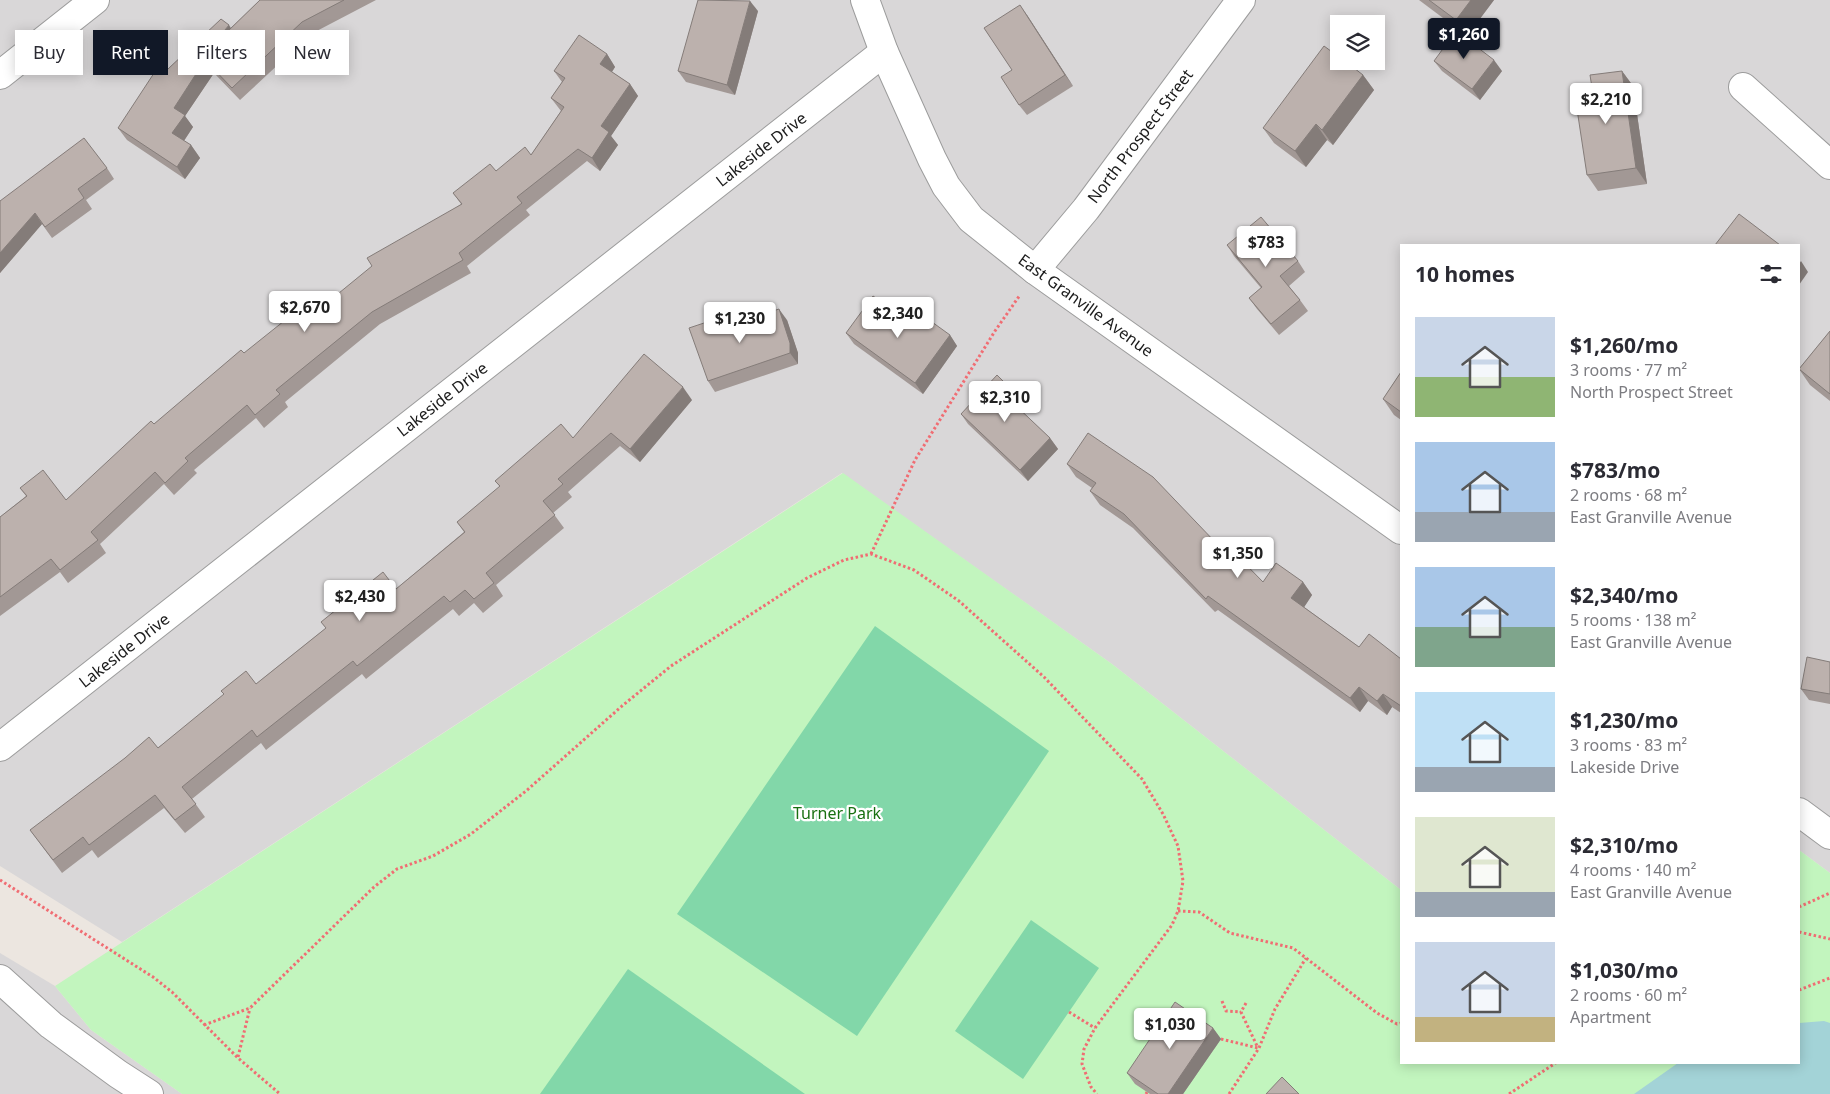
<!DOCTYPE html>
<meta charset="utf-8">
<style>
:root{--surface:#fff;--page:#f7f7f7;--text:#2b2b33;--muted:#7c7c81;--accent:#111827}
body{margin:0;font-family:"Noto Sans",sans-serif;background:var(--page);color:var(--text);height:100vh;display:flex;flex-direction:column;font-size:19px;white-space:nowrap}
*{box-sizing:border-box;margin:0}
p{font-size:16px;color:var(--muted)}
.icon{flex:none;width:28px;height:28px;fill:none;stroke:currentColor;stroke-width:2;stroke-linecap:round;stroke-linejoin:round}
.map{position:relative;flex:1;overflow:hidden}
.details{position:absolute;left:1400px;top:244px;width:400px;height:820px;display:flex;flex-direction:column;background:var(--surface);border-radius:0px;box-shadow:0 2px 12px #0003}
.details>*{flex:none}
.top-card{position:absolute;left:15px;top:30px;width:475px;height:45px;display:flex;gap:10px}
.fabs{position:absolute;left:1330px;top:15px;display:grid;gap:10px}
.fabs a{display:grid;place-items:center;width:55px;height:55px;border-radius:0px;background:var(--surface);box-shadow:0 2px 12px #0003;font-size:25px}
.price{position:absolute;translate:-50% -42px;padding:0 11px;border-radius:5px;background:#fff;color:#222;font-size:16px;line-height:32px;filter:drop-shadow(0 1px 2px #0008)}
.price::after{content:'';position:absolute;left:50%;top:30px;width:15px;height:11px;margin-left:-8px;background:inherit;clip-path:polygon(0 0,100% 0,50% 100%)}
.price.current{background:var(--accent);color:#fff}
ul{padding:0;list-style:none}
li{display:flex;align-items:center;gap:15px;height:125px;padding:0 15px}
li span{display:grid;place-items:center;flex:none;width:140px;height:100px;border-radius:0px;color:#555}
li>.icon{margin-inline-start:auto}
span .icon{width:60px;height:60px;fill:#fffc;stroke-width:1}
li b{font-size:21px}
h2{display:flex;justify-content:space-between;align-items:center;height:60px;padding:0 15px;font-size:21px}
.tag{padding:0 18px;border-radius:0px;background:var(--surface);box-shadow:0 2px 12px #0003;font-size:18px;line-height:45px}
.tag.current{background:var(--accent);color:#fff}
.map>svg:first-child{display:block}
.residential{fill:#d9d7d8;fill-rule:evenodd}
.park{fill:#c2f5be}
.pitch{fill:#82d7a9}
.water{fill:#a3d3d7}
.lines{fill:none;stroke-linecap:round;stroke-linejoin:round}
.minor-casing{stroke:#9c9c9c;stroke-width:30}
.path{stroke:#f06d73;stroke-width:3;stroke-dasharray:2.5 2.5;stroke-linecap:butt}
.minor{stroke:#fff;stroke-width:28}
.wall{fill:#a29895}
.shaded-wall{fill:#847c79}
.building{fill:#bcb1ad;stroke:#847c79}
.labels{text-anchor:middle;dominant-baseline:central;stroke-width:4.5;stroke-linejoin:round;paint-order:stroke}
.street-label{font-size:16px;fill:#1b1b1b;stroke:#fff}
.park-label{font-size:16px;fill:#187011;stroke:#fff}
</style>
<div class="map">
<svg width="1830" height="1094" viewBox="0 0 1830 1094">
<rect width="100%" height="100%" fill="#ece6e0"/>
<g class="residential">
<path d="M 0,0 L 1830,0 L 1830,873 L 1799,850 L 1799,245 L 1401,245 L 1401,890 L 1112,664 L 842,473 L 122,942 L 0,866 ZM 1339,24 L 1376,24 L 1376,61 L 1339,61 Z"/>
<path d="M 0,953 L 55,986 L 91,1030 L 182,1094 L 0,1094 Z"/>
</g>
<path class="park" d="M 843,473 L 1112,664 L 1401,890 L 1401,1062 L 1799,1062 L 1799,850 L 1830,873 L 1830,1094 L 182,1094 L 91,1030 L 55,986 Z"/>
<g class="pitch">
<path d="M 875,626 L 1049,751 L 857,1036 L 677,914 Z"/>
<path d="M 1031,920 L 1099,968 L 1023,1079 L 955,1031 Z"/>
<path d="M 628,969 L 805,1094 L 540,1094 Z"/>
</g>
<path class="water" d="M 1824,1021 L 1830,1023 L 1830,1094 L 1634,1094 L 1678,1063 L 1799,1062 L 1799,1023 Z"/>
<g class="lines">
<defs>
<g id="minor">
<path d="M 865,0 L 884,52 L 932,159 L 946,186 L 971,219 L 1035,270 L 1401,530"/>
<path d="M 0,75 L 95,0"/>
<path d="M 1743,87 L 1830,165"/>
<path d="M 1035,270 L 1086,209 L 1241,0"/>
<path d="M 0,747 L 884,52"/>
<path d="M 1799,812 L 1830,835"/>
<path d="M 0,979 L 51,1025 L 118,1074 L 149,1094"/>
</g>
</defs>
<use href="#minor" class="minor-casing"/>
<g class="path">
<path d="M 871,554 L 915,460 L 995,331 L 1020,295"/>
<path d="M 0,880 L 153,977 L 172,992 L 238,1058 L 280,1094"/>
<path d="M 1799,907 L 1830,893"/>
<path d="M 1178,911 L 1199,912 L 1230,933 L 1293,948 L 1377,1013 L 1397,1024 L 1401,1023"/>
<path d="M 1799,932 L 1830,939"/>
<path d="M 1799,990 L 1830,978"/>
<path d="M 1222,1001 L 1226,1011 L 1241,1012"/>
<path d="M 1246,1003 L 1241,1012 L 1258,1048"/>
<path d="M 1069,1012 L 1095,1028"/>
<path d="M 204,1025 L 250,1008 L 374,887 L 397,869 L 433,856 L 471,834 L 526,791 L 622,706 L 671,666 L 807,578 L 844,560 L 871,554 L 914,570 L 959,601 L 1044,677 L 1142,779 L 1163,814 L 1178,846 L 1183,881 L 1178,911 L 1172,925 L 1095,1028 L 1084,1049 L 1082,1064 L 1091,1087 L 1097,1094"/>
<path d="M 1221,1039 L 1258,1048"/>
<path d="M 238,1057 L 250,1008"/>
<path d="M 1146,1094 L 1147,1092"/>
<path d="M 1229,1094 L 1259,1048 L 1275,1009 L 1306,958"/>
<path d="M 1509,1094 L 1557,1062"/>
</g>
<use href="#minor" class="minor"/>
</g>
<g class="wall">
<path d="M 260,0 L 376,0 L 311,34 L 240,100 L 214,73 L 185,116 L 193,127 L 184,141 L 191,145 L 200,158 L 185,179 L 127,140 L 118,128 L 168,69 L 231,28 Z"/>
<path d="M 1419,0 L 1494,0 L 1467,36 Z"/>
<path d="M 758,11 L 735,95 L 686,82 L 678,71 Z"/>
<path d="M 1027,15 L 1073,86 L 1027,115 L 1019,105 L 1012,70 Z"/>
<path d="M 607,54 L 615,67 L 612,72 L 630,84 L 638,96 L 611,136 L 618,145 L 600,171 L 587,161 L 526,210 L 530,215 L 467,266 L 471,273 L 380,324 L 285,402 L 288,407 L 264,428 L 256,418 L 194,470 L 197,473 L 174,495 L 164,484 L 100,544 L 106,553 L 68,583 L 60,572 L 0,616 L 0,517 L 26,496 L 20,488 L 66,500 L 154,424 L 244,353 L 317,311 L 461,204 L 453,193 L 496,171 L 531,155 L 561,111 L 551,98 L 562,82 L 554,71 Z"/>
<path d="M 1434,61 L 1502,71 L 1480,100 L 1442,71 Z"/>
<path d="M 1622,71 L 1633,86 L 1647,184 L 1598,191 L 1587,175 L 1593,94 Z"/>
<path d="M 1363,75 L 1374,90 L 1333,145 L 1327,140 L 1306,167 L 1274,143 L 1263,128 Z"/>
<path d="M 107,168 L 114,179 L 86,200 L 92,209 L 52,238 L 42,224 L 0,273 L 0,201 Z"/>
<path d="M 1227,245 L 1298,261 L 1305,272 L 1289,286 L 1300,300 L 1308,311 L 1279,335 L 1257,309 L 1249,298 L 1261,288 L 1234,256 Z"/>
<path d="M 787,320 L 798,353 L 798,364 L 715,392 L 708,381 L 726,327 Z"/>
<path d="M 918,327 L 950,335 L 957,346 L 923,394 L 854,344 L 846,333 Z"/>
<path d="M 1830,331 L 1830,401 L 1810,385 L 1799,369 Z"/>
<path d="M 1401,372 L 1401,420 L 1394,415 L 1383,399 Z"/>
<path d="M 1018,396 L 1026,407 L 1021,411 L 1050,438 L 1058,449 L 1028,481 L 968,424 L 961,414 Z"/>
<path d="M 692,400 L 640,462 L 620,446 L 568,492 L 572,497 L 553,513 L 564,528 L 496,585 L 503,596 L 483,613 L 474,603 L 459,616 L 453,609 L 366,679 L 362,674 L 266,750 L 261,743 L 192,799 L 205,817 L 185,833 L 164,808 L 98,858 L 92,850 L 62,873 L 30,830 L 256,684 L 326,628 L 321,622 L 396,589 L 464,532 L 457,522 L 500,487 L 495,481 L 573,438 Z"/>
<path d="M 1067,464 L 1217,544 L 1263,582 L 1303,582 L 1312,595 L 1304,607 L 1359,647 L 1401,659 L 1401,713 L 1392,707 L 1387,715 L 1368,701 L 1360,712 L 1218,610 L 1215,612 L 1133,528 L 1100,505 L 1090,491 L 1092,488 L 1076,477 Z"/>
<path d="M 1830,662 L 1830,704 L 1809,700 L 1801,689 Z"/>
<path d="M 1213,1028 L 1221,1039 L 1183,1094 L 1150,1094 L 1135,1084 L 1127,1073 Z"/>
</g>
<g class="shaded-wall">
<path d="M 1471,0 L 1494,0 L 1467,36 L 1456,20 Z"/>
<path d="M 750,1 L 758,11 L 735,95 L 727,85 Z"/>
<path d="M 1020,5 L 1027,15 L 1073,86 L 1065,75 Z"/>
<path d="M 229,25 L 237,38 L 234,43 L 225,30 Z"/>
<path d="M 607,54 L 615,67 L 609,76 L 600,64 Z"/>
<path d="M 205,60 L 214,73 L 185,116 L 193,127 L 181,145 L 172,133 L 174,108 Z"/>
<path d="M 1494,60 L 1502,71 L 1480,100 L 1472,89 Z"/>
<path d="M 1622,71 L 1633,86 L 1647,184 L 1636,168 Z"/>
<path d="M 1363,75 L 1374,90 L 1333,145 L 1322,130 Z"/>
<path d="M 630,84 L 638,96 L 611,136 L 618,145 L 600,171 L 592,158 L 601,126 Z"/>
<path d="M 1316,124 L 1327,140 L 1306,167 L 1295,151 Z"/>
<path d="M 191,145 L 200,158 L 185,179 L 177,167 Z"/>
<path d="M 35,213 L 42,224 L 0,273 L 0,253 Z"/>
<path d="M 1801,261 L 1808,272 L 1799,285 L 1799,264 Z"/>
<path d="M 779,309 L 787,320 L 798,353 L 798,364 L 790,353 Z"/>
<path d="M 719,318 L 727,328 L 722,328 Z"/>
<path d="M 950,335 L 957,346 L 923,394 L 915,383 Z"/>
<path d="M 683,387 L 692,400 L 640,462 L 630,449 Z"/>
<path d="M 1050,438 L 1058,449 L 1028,481 L 1020,470 Z"/>
<path d="M 1303,582 L 1312,595 L 1301,612 L 1291,598 Z"/>
<path d="M 1359,687 L 1368,701 L 1360,712 L 1350,698 Z"/>
<path d="M 1383,694 L 1392,707 L 1387,715 L 1377,701 Z"/>
<path d="M 1213,1028 L 1221,1039 L 1183,1094 L 1168,1094 Z"/>
</g>
<g class="building">
<path d="M 260,0 L 344,0 L 302,22 L 232,88 L 205,60 L 174,108 L 185,115 L 172,133 L 191,145 L 177,167 L 118,128 L 160,64 L 168,69 L 221,19 L 229,25 L 225,30 L 227,32 Z"/>
<path d="M 698,0 L 750,1 L 727,85 L 678,71 Z"/>
<path d="M 1429,0 L 1471,0 L 1456,20 Z"/>
<path d="M 1020,5 L 1065,75 L 1019,105 L 1001,77 L 1012,70 L 984,28 Z"/>
<path d="M 1456,31 L 1494,60 L 1472,89 L 1434,61 Z"/>
<path d="M 579,35 L 607,54 L 600,64 L 630,84 L 601,126 L 609,132 L 592,158 L 578,149 L 517,197 L 522,203 L 459,253 L 463,260 L 372,312 L 276,390 L 280,394 L 255,415 L 247,405 L 185,458 L 188,461 L 165,483 L 155,472 L 91,532 L 98,540 L 60,570 L 51,559 L 0,597 L 0,517 L 27,496 L 20,488 L 43,470 L 66,500 L 151,421 L 154,424 L 241,350 L 244,353 L 309,301 L 317,311 L 372,266 L 367,258 L 462,204 L 453,193 L 490,164 L 496,171 L 525,147 L 531,155 L 564,107 L 551,98 L 565,78 L 554,71 Z"/>
<path d="M 1324,46 L 1339,57 L 1339,61 L 1345,61 L 1363,75 L 1322,130 L 1316,124 L 1295,151 L 1263,128 Z"/>
<path d="M 1622,71 L 1636,168 L 1587,175 L 1575,96 L 1593,94 L 1590,75 Z"/>
<path d="M 84,138 L 107,168 L 78,189 L 84,198 L 45,227 L 35,213 L 0,253 L 0,201 Z"/>
<path d="M 1739,214 L 1780,245 L 1715,245 Z"/>
<path d="M 1261,217 L 1298,261 L 1280,276 L 1300,300 L 1271,324 L 1249,298 L 1262,287 L 1227,245 Z"/>
<path d="M 873,296 L 918,327 L 925,317 L 950,335 L 915,383 L 846,333 Z"/>
<path d="M 779,309 L 790,343 L 790,353 L 708,381 L 689,328 L 719,318 L 722,328 Z"/>
<path d="M 1830,331 L 1830,394 L 1799,369 Z"/>
<path d="M 644,354 L 683,387 L 630,449 L 611,433 L 558,479 L 563,484 L 543,501 L 555,515 L 486,573 L 494,583 L 474,599 L 465,590 L 450,602 L 444,596 L 357,666 L 353,661 L 257,737 L 252,730 L 182,787 L 196,804 L 175,820 L 155,795 L 89,845 L 83,837 L 53,860 L 30,830 L 125,758 L 149,737 L 158,748 L 224,694 L 221,691 L 246,671 L 256,684 L 326,628 L 321,622 L 383,572 L 396,589 L 465,532 L 457,522 L 500,486 L 495,481 L 561,424 L 573,438 Z"/>
<path d="M 1401,372 L 1401,412 L 1383,399 Z"/>
<path d="M 997,375 L 1018,396 L 1012,402 L 1050,438 L 1020,470 L 961,414 Z"/>
<path d="M 1088,433 L 1153,477 L 1217,544 L 1222,540 L 1263,582 L 1276,563 L 1303,582 L 1291,598 L 1359,647 L 1369,634 L 1401,659 L 1401,706 L 1383,694 L 1377,701 L 1359,687 L 1350,698 L 1208,596 L 1206,599 L 1124,514 L 1090,491 L 1096,483 L 1067,464 Z"/>
<path d="M 1807,657 L 1830,662 L 1830,694 L 1801,689 Z"/>
<path d="M 1175,1002 L 1213,1028 L 1168,1094 L 1158,1094 L 1127,1073 Z"/>
<path d="M 1282,1077 L 1299,1094 L 1266,1094 Z"/>
</g>
<g class="labels">
<g class="street-label">
<text transform="translate(1140 136) rotate(-53)">North Prospect Street</text>
<text transform="translate(761 149) rotate(-38)">Lakeside Drive</text>
<text transform="translate(1086 305) rotate(36)">East Granville Avenue</text>
<text transform="translate(442 399) rotate(-38)">Lakeside Drive</text>
<text transform="translate(124 650) rotate(-38)">Lakeside Drive</text>
</g>
<g class="park-label">
<text x="837" y="813">Turner Park</text>
</g>
</g>
</svg>
<div class="fabs">
<a><svg class="icon" aria-label="layers" viewBox="0 0 24 24"><path d="M12 4l9 5-9 5-9-5zM3 14l9 5 9-5"/></svg></a>
</div>
<b class="price current" style="left:1464px;top:60px">$1,260</b>
<b class="price" style="left:1606px;top:125px">$2,210</b>
<b class="price" style="left:1266px;top:268px">$783</b>
<b class="price" style="left:305px;top:333px">$2,670</b>
<b class="price" style="left:898px;top:339px">$2,340</b>
<b class="price" style="left:740px;top:344px">$1,230</b>
<b class="price" style="left:1005px;top:423px">$2,310</b>
<b class="price" style="left:1238px;top:579px">$1,350</b>
<b class="price" style="left:360px;top:622px">$2,430</b>
<b class="price" style="left:1170px;top:1050px">$1,030</b>
<div class="top-card">
<a class="tag">Buy</a>
<a class="tag current">Rent</a>
<a class="tag">Filters</a>
<a class="tag">New</a>
</div>
<section class="details">
<h2>10 homes<svg class="icon" aria-label="filters" viewBox="0 0 24 24"><path d="M4 7h16M4 17h16"/><circle cx="9" cy="7" r="2"/><circle cx="15" cy="17" r="2"/></svg></h2>
<ul>
<li><span style="background:linear-gradient(#c9d6e8 60%,#8fb573 0)"><svg class="icon" aria-label="home" viewBox="0 0 24 24"><path d="M3 11l9-7 9 7M6 9v11h12V9"/></svg></span><div><b>$1,260/mo</b><p>3 rooms · 77 m²</p><p>North Prospect Street</p></div></li>
<li><span style="background:linear-gradient(#a9c7e8 70%,#9aa5b1 0)"><svg class="icon" aria-label="home" viewBox="0 0 24 24"><path d="M3 11l9-7 9 7M6 9v11h12V9"/></svg></span><div><b>$783/mo</b><p>2 rooms · 68 m²</p><p>East Granville Avenue</p></div></li>
<li><span style="background:linear-gradient(#a9c7e8 60%,#7fa58c 0)"><svg class="icon" aria-label="home" viewBox="0 0 24 24"><path d="M3 11l9-7 9 7M6 9v11h12V9"/></svg></span><div><b>$2,340/mo</b><p>5 rooms · 138 m²</p><p>East Granville Avenue</p></div></li>
<li><span style="background:linear-gradient(#bfe0f5 75%,#9aa5b1 0)"><svg class="icon" aria-label="home" viewBox="0 0 24 24"><path d="M3 11l9-7 9 7M6 9v11h12V9"/></svg></span><div><b>$1,230/mo</b><p>3 rooms · 83 m²</p><p>Lakeside Drive</p></div></li>
<li><span style="background:linear-gradient(#dfe7d0 75%,#9aa5b1 0)"><svg class="icon" aria-label="home" viewBox="0 0 24 24"><path d="M3 11l9-7 9 7M6 9v11h12V9"/></svg></span><div><b>$2,310/mo</b><p>4 rooms · 140 m²</p><p>East Granville Avenue</p></div></li>
<li><span style="background:linear-gradient(#c9d6e8 75%,#c2b280 0)"><svg class="icon" aria-label="home" viewBox="0 0 24 24"><path d="M3 11l9-7 9 7M6 9v11h12V9"/></svg></span><div><b>$1,030/mo</b><p>2 rooms · 60 m²</p><p>Apartment</p></div></li>
</ul>
</section>
</div>
